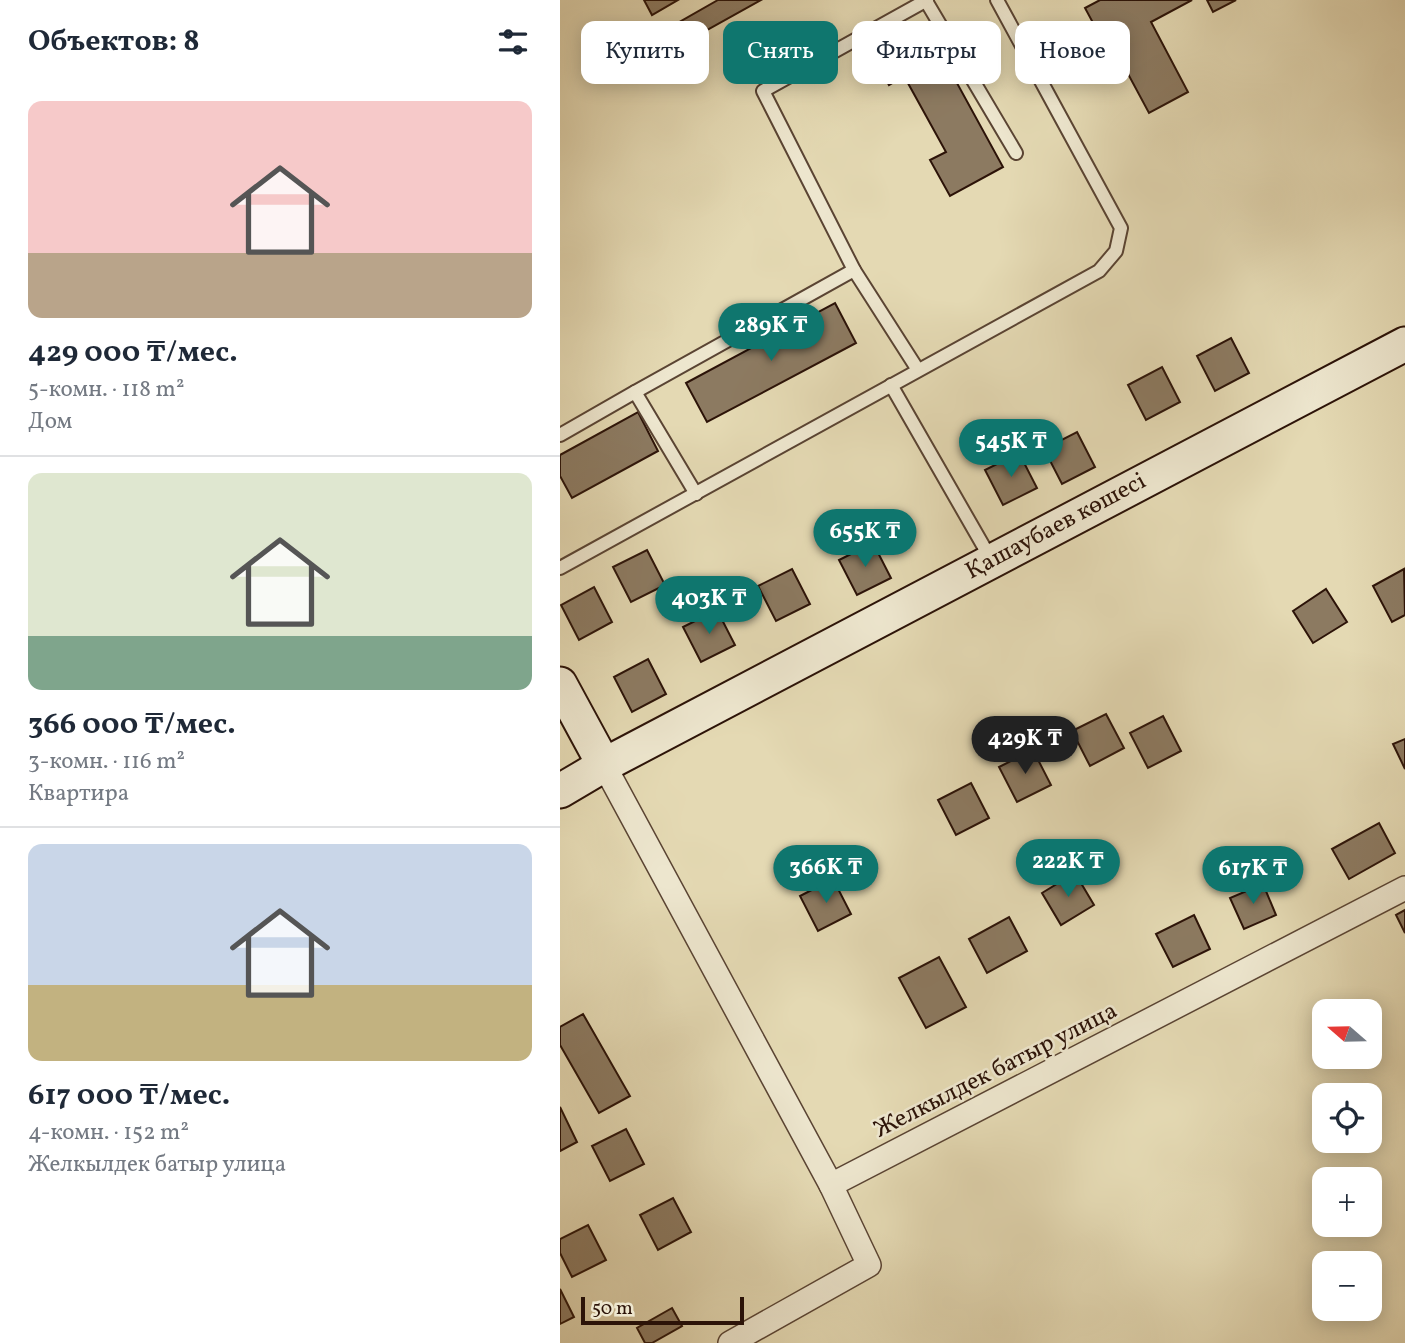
<!DOCTYPE html>
<html lang="ru">
<meta charset="utf-8">
<style>
:root{--surface:#fff;--page:#f6f6f7;--text:#1f2937;--muted:#747a83;--line:#e0e1e3;--accent:#0f766e}
body{margin:0;font-family:Vollkorn,serif;background:var(--page);color:var(--text);height:100vh;display:flex;flex-direction:column;font-size:26px;white-space:nowrap}
*{box-sizing:border-box;margin:0}
p{font-size:23px;color:var(--muted)}
.icon{flex:none;width:38px;height:38px;fill:none;stroke:currentColor;stroke-width:2;stroke-linecap:round;stroke-linejoin:round}
.map{position:relative;flex:1;overflow:hidden}
.panel{display:flex;flex-direction:column;background:var(--surface);width:560px}
.panel>*{flex:none}
.top-card{position:absolute;left:21px;top:21px;width:665px;height:63px;display:flex;gap:14px}
.needle{width:46px;rotate:290deg}
.fabs{position:absolute;left:752px;top:999px;display:grid;gap:14px}
.fabs a{display:grid;place-items:center;width:70px;height:70px;border-radius:14px;background:var(--surface);box-shadow:0 4px 18px #0003;font-size:35px}
.scale{position:absolute;left:21px;bottom:18px;width:163px;box-sizing:border-box;padding-left:7px;border:4px solid #2c1308;border-top:0;font-size:19px;line-height:24px;white-space:nowrap;color:#2c1308;-webkit-text-stroke:5px #ede6ce;paint-order:stroke}
.price{position:absolute;translate:-50% -60px;padding:0 16px;border-radius:24px;background:var(--accent);color:#fff;font-size:23px;line-height:46px;filter:drop-shadow(0 2px 4px #0008)}
.price::after{content:'';position:absolute;left:50%;top:42px;width:21px;height:16px;margin-left:-10px;background:inherit;clip-path:polygon(0 0,100% 0,50% 100%)}
.price.selected{background:#222;color:#fff}
ul{padding:0;list-style:none}
li{display:grid;align-content:center;gap:14px;height:371px;padding:0 28px}
li+li{border-top:2px solid var(--line)}
li span{display:grid;place-items:center;height:217px;border-radius:14px;color:#555}
li>.icon{margin-inline-start:auto}
span .icon{width:126px;height:126px;fill:#fffc;stroke-width:1}
li b{font-size:30px}
h2{display:flex;justify-content:space-between;align-items:center;height:84px;padding:0 28px;font-size:30px}
.pill{padding:0 24px;border-radius:14px;background:var(--surface);box-shadow:0 4px 18px #0003;font-size:24px;line-height:63px}
.pill.selected{background:var(--accent);color:#fff}
main{display:flex;flex:1;min-height:0}
.map>svg:first-child{display:block}
.building{fill:#8c7a61;stroke:#2c1308;stroke-width:2}
.lines{fill:none;stroke-linecap:round;stroke-linejoin:round}
.lane-casing{stroke:#5a4433;stroke-width:16}
.street-casing{stroke:#5a4433;stroke-width:26}
.secondary-casing{stroke:#2c1308;stroke-width:37}
.lane{stroke:#ede6ce;stroke-width:12}
.street{stroke:#ede6ce;stroke-width:23}
.secondary{stroke:#ede6ce;stroke-width:33}
.labels{text-anchor:middle;dominant-baseline:central;stroke-width:5;stroke-linejoin:round;paint-order:stroke}
.street-label{font-size:24px;fill:#2c1308;stroke:#ede6ce}
</style>
<main>
<section class="panel">
<h2>Объектов: 8<svg class="icon" aria-label="filters" viewBox="0 0 24 24"><path d="M4 7h16M4 17h16"/><circle cx="9" cy="7" r="2"/><circle cx="15" cy="17" r="2"/></svg></h2>
<ul>
<li><span style="background:linear-gradient(#f6c9c9 70%,#b9a48a 0)"><svg class="icon" aria-label="home" viewBox="0 0 24 24"><path d="M3 11l9-7 9 7M6 9v11h12V9"/></svg></span><div><b>429 000 ₸/мес.</b><p>5-комн. · 118 m²</p><p>Дом</p></div></li>
<li><span style="background:linear-gradient(#dfe7d0 75%,#7fa58c 0)"><svg class="icon" aria-label="home" viewBox="0 0 24 24"><path d="M3 11l9-7 9 7M6 9v11h12V9"/></svg></span><div><b>366 000 ₸/мес.</b><p>3-комн. · 116 m²</p><p>Квартира</p></div></li>
<li><span style="background:linear-gradient(#c9d6e8 65%,#c2b280 0)"><svg class="icon" aria-label="home" viewBox="0 0 24 24"><path d="M3 11l9-7 9 7M6 9v11h12V9"/></svg></span><div><b>617 000 ₸/мес.</b><p>4-комн. · 152 m²</p><p>Желкылдек батыр улица</p></div></li>
</ul>
</section>
<div class="map">
<svg width="845" height="1343" viewBox="0 0 845 1343">
<rect width="100%" height="100%" fill="#e4d9b3"/>
<filter id="stains"><feTurbulence type="fractalNoise" baseFrequency=".00286" numOctaves="4"/><feColorMatrix values="0 0 0 0 .2 0 0 0 0 .09 0 0 0 0 .02 0 0 0 .5 -.17"/></filter>
<radialGradient id="worn" r=".72"><stop offset=".6" stop-color="#630" stop-opacity="0"/><stop offset="1" stop-color="#630" stop-opacity=".3"/></radialGradient>
<g class="building">
<path d="M 84,0 L 118,0 L 92,15 Z"/>
<path d="M 158,0 L 201,0 L 111,50 L 102,32 Z"/>
<path d="M 540,0 L 632,0 L 591,22 L 628,92 L 589,113 L 552,44 L 546,47 L 525,8 Z"/>
<path d="M 647,0 L 676,0 L 653,12 Z"/>
<path d="M 346,25 L 365,60 L 380,52 L 443,167 L 390,196 L 370,160 L 386,152 L 344,76 L 329,85 L 308,47 Z"/>
<path d="M 275,303 L 296,343 L 147,422 L 126,383 Z"/>
<path d="M 671,338 L 689,373 L 655,391 L 637,356 Z"/>
<path d="M 602,367 L 620,402 L 586,420 L 568,385 Z"/>
<path d="M 78,412 L 98,451 L 12,498 L 0,476 L 0,455 Z"/>
<path d="M 517,432 L 535,467 L 502,484 L 484,449 Z"/>
<path d="M 459,453 L 477,488 L 443,505 L 425,470 Z"/>
<path d="M 313,543 L 331,578 L 297,595 L 279,560 Z"/>
<path d="M 87,550 L 105,585 L 71,602 L 53,567 Z"/>
<path d="M 232,569 L 250,604 L 216,621 L 198,586 Z"/>
<path d="M 844,569 L 845,615 L 832,622 L 813,586 Z"/>
<path d="M 34,587 L 52,622 L 19,640 L 1,605 Z"/>
<path d="M 766,589 L 787,622 L 753,643 L 733,611 Z"/>
<path d="M 157,610 L 175,645 L 141,662 L 123,627 Z"/>
<path d="M 88,659 L 106,694 L 72,712 L 54,677 Z"/>
<path d="M 546,714 L 564,748 L 530,766 L 512,731 Z"/>
<path d="M 603,716 L 621,751 L 588,768 L 570,733 Z"/>
<path d="M 845,739 L 845,769 L 833,744 Z"/>
<path d="M 473,750 L 491,785 L 457,802 L 439,767 Z"/>
<path d="M 411,783 L 429,818 L 396,835 L 378,800 Z"/>
<path d="M 819,823 L 835,853 L 789,879 L 772,849 Z"/>
<path d="M 515,873 L 534,905 L 501,925 L 482,893 Z"/>
<path d="M 273,879 L 291,914 L 258,931 L 240,896 Z"/>
<path d="M 703,884 L 716,915 L 684,929 L 670,898 Z"/>
<path d="M 845,910 L 845,933 L 836,915 Z"/>
<path d="M 634,915 L 650,949 L 613,967 L 596,934 Z"/>
<path d="M 449,917 L 467,951 L 427,973 L 409,939 Z"/>
<path d="M 379,957 L 406,1007 L 366,1028 L 339,978 Z"/>
<path d="M 23,1014 L 70,1096 L 39,1113 L 0,1045 L 0,1027 Z"/>
<path d="M 0,1107 L 17,1142 L 0,1151 Z"/>
<path d="M 66,1129 L 84,1164 L 50,1181 L 32,1146 Z"/>
<path d="M 113,1198 L 131,1232 L 98,1250 L 80,1215 Z"/>
<path d="M 28,1225 L 46,1260 L 12,1277 L 0,1253 L 0,1239 Z"/>
<path d="M 0,1289 L 14,1317 L 0,1324 Z"/>
<path d="M 112,1308 L 122,1326 L 92,1343 L 85,1343 L 77,1328 Z"/>
</g>
<g class="lines">
<defs>
<g id="lane">
<path d="M 366,1 L 456,153"/>
<path d="M 358,370 L 294,270 L 203,91 L 367,0"/>
<path d="M 331,385 L 432,561"/>
<path d="M 75,392 L 294,270"/>
<path d="M 0,435 L 75,392 L 136,494"/>
<path d="M 0,568 L 539,271 L 556,251 L 561,228 L 437,0"/>
</g>
<g id="street">
<path d="M 44,765 L 271,1185"/>
<path d="M 170,1343 L 309,1265 L 271,1185 L 845,888"/>
</g>
<g id="secondary">
<path d="M 0,684 L 44,765"/>
<path d="M 0,791 L 44,765 L 845,344"/>
</g>
</defs>
<use href="#lane" class="lane-casing"/>
<use href="#street" class="street-casing"/>
<use href="#secondary" class="secondary-casing"/>
<use href="#lane" class="lane"/>
<use href="#street" class="street"/>
<use href="#secondary" class="secondary"/>
</g>
<g class="labels">
<g class="street-label">
<text transform="translate(496 527) rotate(-28)">Қашаубаев көшесі</text>
<text transform="translate(436 1071) rotate(-27)">Желкылдек батыр улица</text>
</g>
</g>
<rect width="100%" height="100%" filter="url(#stains)"/>
<rect width="100%" height="100%" fill="url(#worn)"/>
</svg>
<div class="fabs">
<a><svg class="needle" viewBox="-14 -14 28 28"><path d="M0-13l5 13h-10z" fill="#e53935"/><path d="M0 13l5-13h-10z" fill="#747a83"/></svg></a>
<a><svg class="icon" aria-label="locate" viewBox="0 0 24 24"><circle cx="12" cy="12" r="6"/><path d="M12 2v4M12 18v4M2 12h4M18 12h4"/></svg></a>
<a>+</a>
<a>−</a>
</div>
<div class="scale">50 m</div>
<b class="price" style="left:211px;top:363px">289K ₸</b>
<b class="price" style="left:451px;top:479px">545K ₸</b>
<b class="price" style="left:305px;top:569px">655K ₸</b>
<b class="price" style="left:149px;top:636px">403K ₸</b>
<b class="price selected" style="left:465px;top:776px">429K ₸</b>
<b class="price" style="left:508px;top:899px">222K ₸</b>
<b class="price" style="left:266px;top:905px">366K ₸</b>
<b class="price" style="left:693px;top:906px">617K ₸</b>
<div class="top-card">
<a class="pill">Купить</a>
<a class="pill selected">Снять</a>
<a class="pill">Фильтры</a>
<a class="pill">Новое</a>
</div>
</div>
</main>
